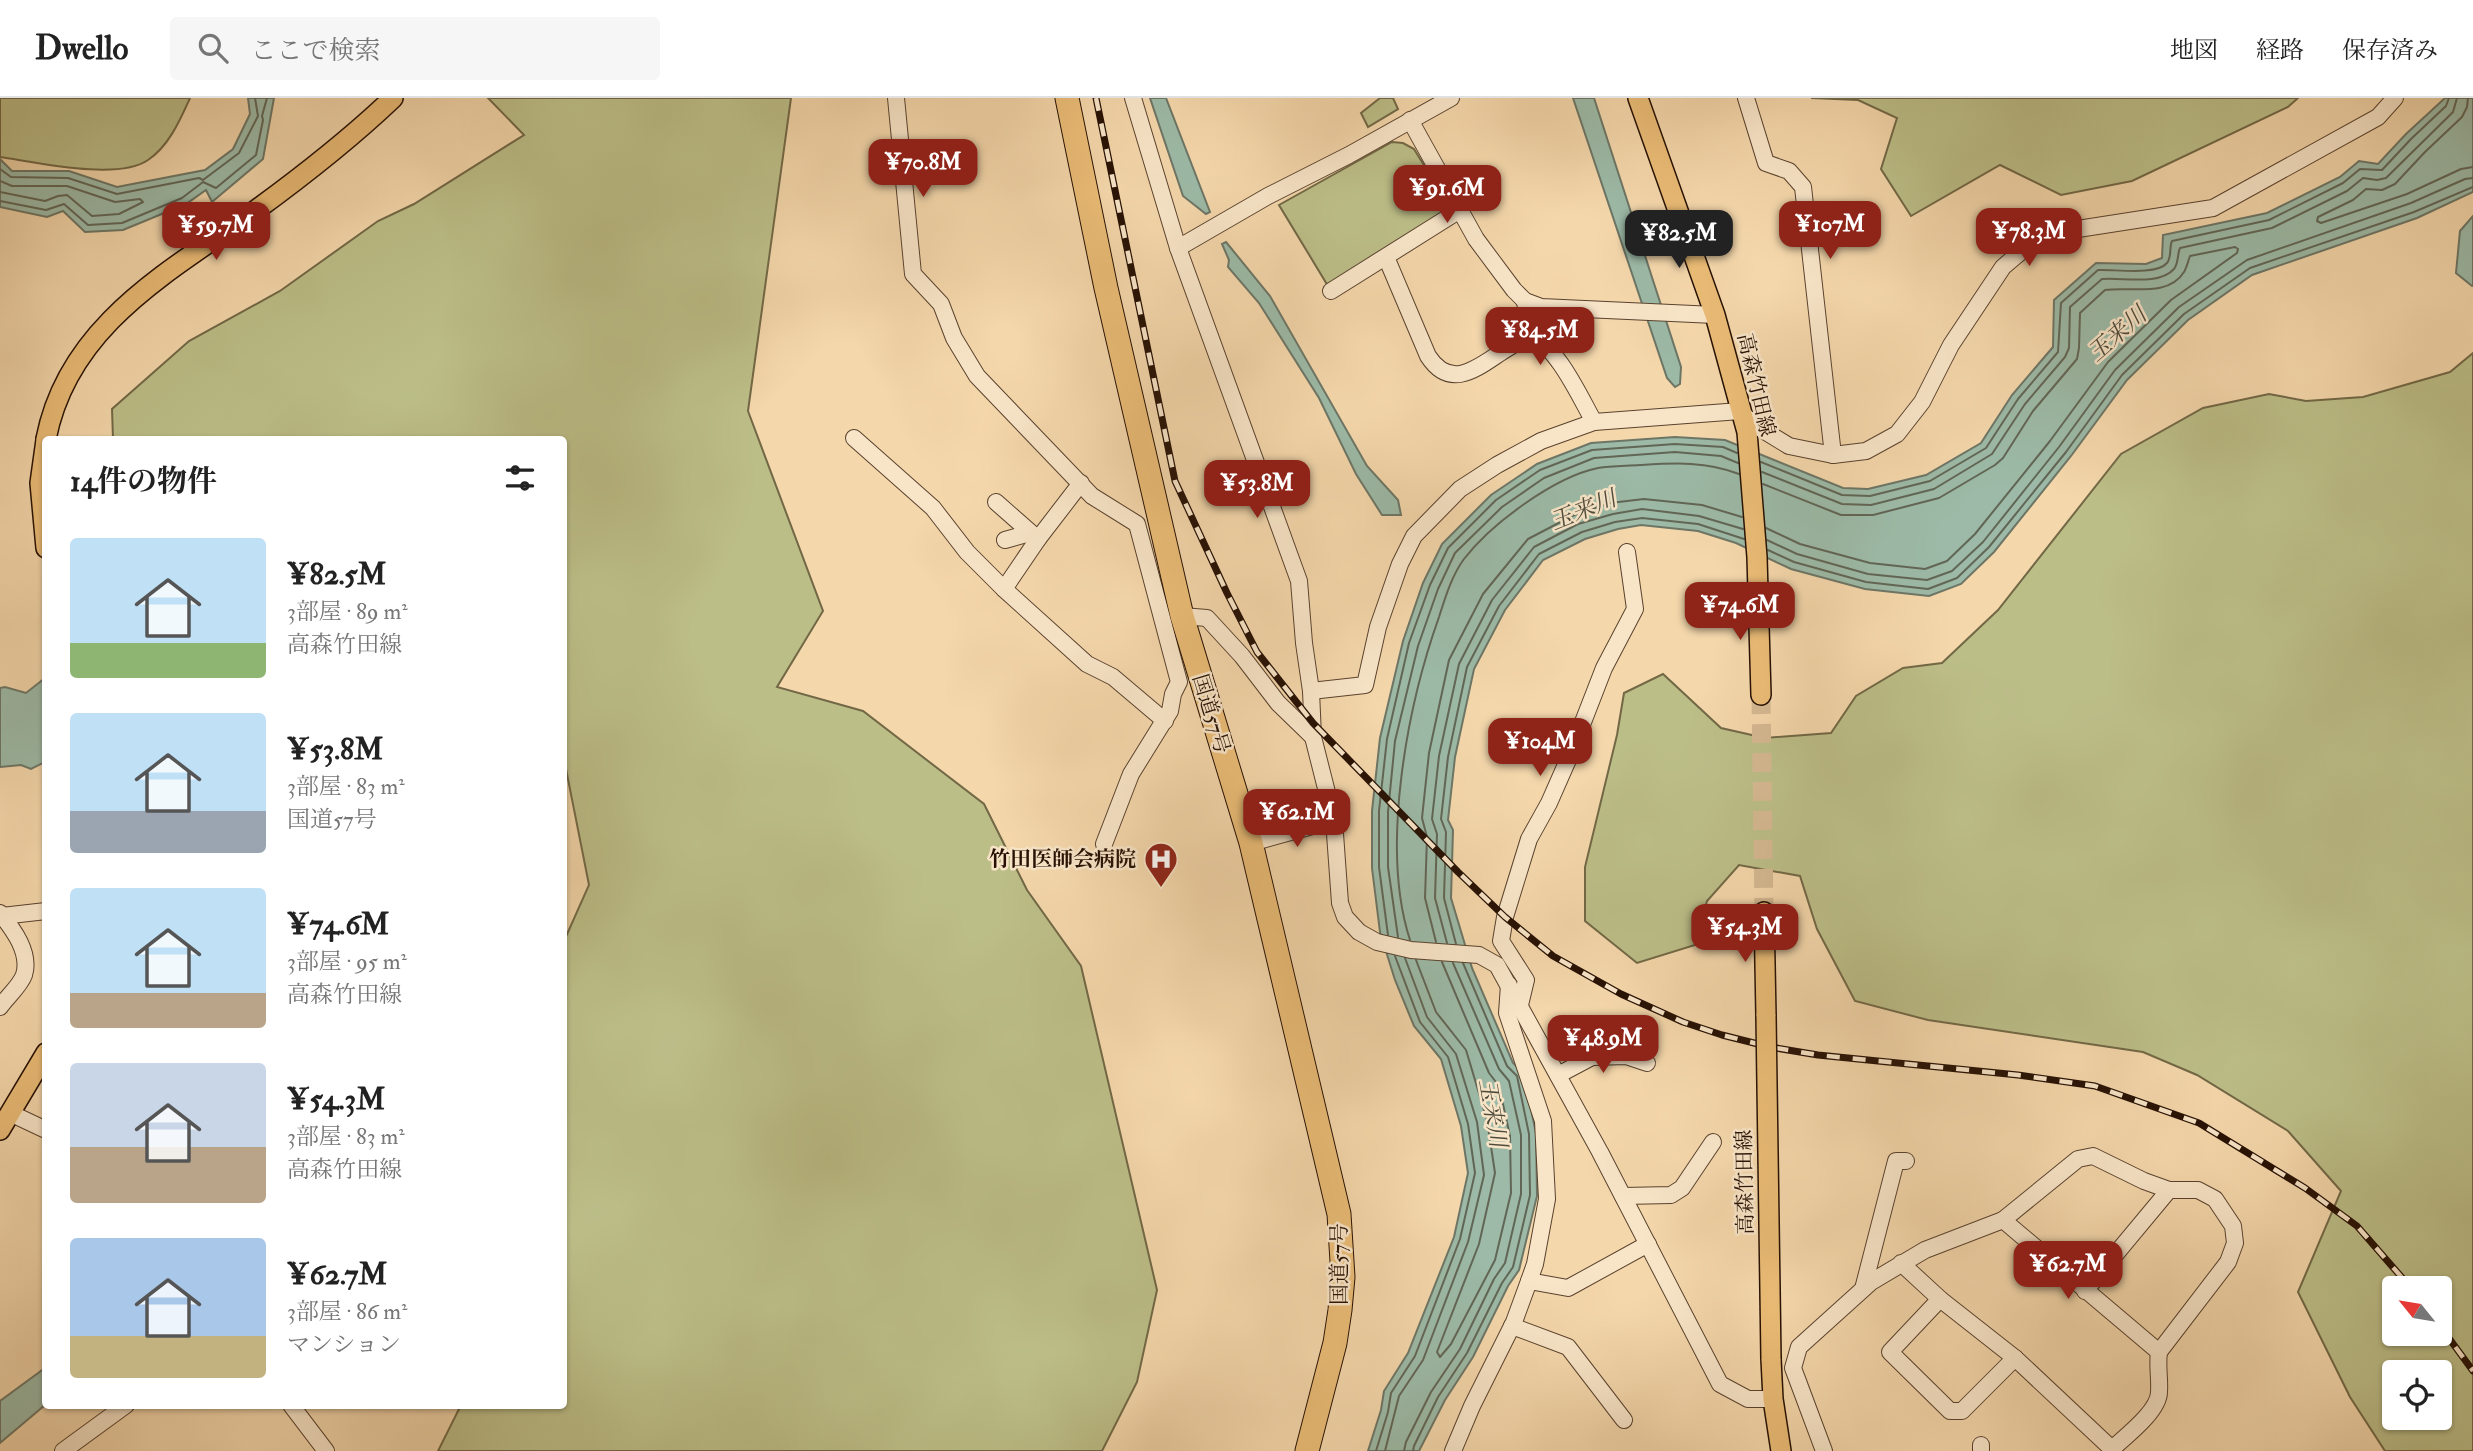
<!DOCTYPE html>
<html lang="ja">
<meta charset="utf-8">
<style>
:root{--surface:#fff;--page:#f6f6f6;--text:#222;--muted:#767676;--line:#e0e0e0;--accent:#8f2418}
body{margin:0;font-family:"IM FELL Double Pica","Noto Serif JP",serif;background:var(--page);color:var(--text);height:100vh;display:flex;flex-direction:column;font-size:26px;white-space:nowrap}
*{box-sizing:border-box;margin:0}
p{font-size:23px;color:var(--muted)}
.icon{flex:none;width:38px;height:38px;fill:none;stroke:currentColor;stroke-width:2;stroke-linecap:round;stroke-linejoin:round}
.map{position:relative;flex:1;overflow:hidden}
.drawer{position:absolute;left:42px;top:338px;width:525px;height:973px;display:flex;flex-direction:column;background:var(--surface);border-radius:7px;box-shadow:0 2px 5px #0004}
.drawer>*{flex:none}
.needle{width:46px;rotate:300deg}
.buttons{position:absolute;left:2382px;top:1178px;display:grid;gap:14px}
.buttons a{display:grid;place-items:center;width:70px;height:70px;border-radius:7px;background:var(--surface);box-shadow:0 2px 5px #0004;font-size:35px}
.price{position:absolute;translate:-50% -60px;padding:0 16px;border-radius:14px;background:var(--accent);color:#fff;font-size:23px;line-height:46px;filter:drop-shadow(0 2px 4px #0008)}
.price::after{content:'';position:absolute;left:50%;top:42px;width:21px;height:16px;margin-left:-10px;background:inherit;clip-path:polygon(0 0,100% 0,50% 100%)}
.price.active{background:#222;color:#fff}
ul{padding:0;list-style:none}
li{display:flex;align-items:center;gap:21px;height:175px;padding:0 28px}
li span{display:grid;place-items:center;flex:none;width:196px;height:140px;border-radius:7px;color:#555}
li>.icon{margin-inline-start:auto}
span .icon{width:84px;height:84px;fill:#fffc;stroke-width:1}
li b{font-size:30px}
h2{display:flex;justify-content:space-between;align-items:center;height:84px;padding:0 28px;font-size:30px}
header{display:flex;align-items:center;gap:42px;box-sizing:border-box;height:98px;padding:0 35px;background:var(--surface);border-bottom:2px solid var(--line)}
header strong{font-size:33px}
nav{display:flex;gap:38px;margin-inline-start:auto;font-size:24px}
.search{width:490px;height:63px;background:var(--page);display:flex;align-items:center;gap:18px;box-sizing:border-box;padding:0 24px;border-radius:7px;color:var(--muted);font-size:26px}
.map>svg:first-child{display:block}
.green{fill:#bcbe88;stroke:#726846;stroke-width:2;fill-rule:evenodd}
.water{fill:#9cbaa7;stroke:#6d7666;stroke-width:2}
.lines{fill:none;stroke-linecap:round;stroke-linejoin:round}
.shore{stroke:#626656;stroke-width:2}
.major-tunnel{stroke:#d5b992;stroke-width:19;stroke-dasharray:19 10;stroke-linecap:butt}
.minor-casing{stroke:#5a422e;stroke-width:18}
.major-casing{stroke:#271104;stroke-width:22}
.highway-casing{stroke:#271104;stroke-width:25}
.minor{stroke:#f8e5c8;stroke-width:16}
.major{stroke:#eabc76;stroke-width:19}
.highway{stroke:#eabc76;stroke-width:23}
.rail-casing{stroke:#271104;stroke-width:7}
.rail{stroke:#f8e5c8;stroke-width:4.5;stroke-dasharray:13;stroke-linecap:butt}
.major-bridge-casing{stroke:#271104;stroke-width:22;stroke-linecap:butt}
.major-bridge{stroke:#eabc76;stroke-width:19}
.labels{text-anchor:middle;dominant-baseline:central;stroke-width:5;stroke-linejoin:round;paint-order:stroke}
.street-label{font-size:21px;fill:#271104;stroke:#f8e5c8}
.poi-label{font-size:21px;font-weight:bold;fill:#271104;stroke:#f8e5c8;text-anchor:end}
.water-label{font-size:23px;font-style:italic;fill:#504c3d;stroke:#f8e5c8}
</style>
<header>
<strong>Dwello</strong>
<div class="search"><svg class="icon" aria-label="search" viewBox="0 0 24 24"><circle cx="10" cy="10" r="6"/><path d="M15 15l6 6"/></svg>ここで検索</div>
<nav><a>地図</a><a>経路</a><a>保存済み</a></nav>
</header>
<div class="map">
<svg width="2473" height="1353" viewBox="0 0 2473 1353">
<rect width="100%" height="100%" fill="#f4d7ab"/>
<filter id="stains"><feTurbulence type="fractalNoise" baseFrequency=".00286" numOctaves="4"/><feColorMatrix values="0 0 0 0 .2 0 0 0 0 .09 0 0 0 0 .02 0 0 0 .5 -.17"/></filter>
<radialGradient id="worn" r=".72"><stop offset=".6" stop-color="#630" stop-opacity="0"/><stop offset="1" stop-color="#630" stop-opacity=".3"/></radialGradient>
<g class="green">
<path d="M 0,0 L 190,0 C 180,22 169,48 148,62 C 118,83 35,64 0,59 Z"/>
<path d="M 488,0 L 791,0 L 748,313 L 823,513 L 777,589 L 863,613 L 984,706 L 1027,792 L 1081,868 L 1157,1192 L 1137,1284 L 1102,1353 L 438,1353 L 461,1307 L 564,1307 L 564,843 L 589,787 L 564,661 L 564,341 L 113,341 L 112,311 L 189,243 L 280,193 L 378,123 L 414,106 L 524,37 Z"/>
<path d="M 1380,0 L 1393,0 L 1398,11 L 1368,29 L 1361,15 Z"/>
<path d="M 1811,0 L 2298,0 L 2288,9 L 2132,83 L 2061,97 L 2000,67 L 1911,118 L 1881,71 L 1897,20 L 1858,2 Z"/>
<path d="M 1392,44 L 1403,45 L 1414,51 L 1449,108 L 1446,114 L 1328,188 L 1279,107 Z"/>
<path d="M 2473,255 L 2473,1353 L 2385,1353 L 2350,1299 L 2298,1194 L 2341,1093 L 2288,1033 L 2197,977 L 2143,954 L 1928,922 L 1855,903 L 1817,831 L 1800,778 L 1739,767 L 1707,803 L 1695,847 L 1637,865 L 1585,823 L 1585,769 L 1617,637 L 1624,595 L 1663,576 L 1721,630 L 1765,640 L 1831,635 L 1856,598 L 1903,570 L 1942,565 L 1998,512 L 2121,356 L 2203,310 L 2269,296 L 2306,303 L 2363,299 L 2450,274 ZM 2394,1190 L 2440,1190 L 2440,1236 L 2394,1236 ZM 2394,1274 L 2440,1274 L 2440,1320 L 2394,1320 Z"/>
</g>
<g class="water">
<path d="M 248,0 L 274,0 L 263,61 L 212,104 L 206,92 L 186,106 L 123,132 L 85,134 L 63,113 L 47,119 L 0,109 L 0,61 L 12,73 L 69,73 L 117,89 L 205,72 L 233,51 L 250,16 Z"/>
<path d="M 1150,0 L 1166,0 L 1210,114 L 1206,116 L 1183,98 Z"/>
<path d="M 1573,0 L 1594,0 L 1681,269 L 1680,286 L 1675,289 L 1667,280 Z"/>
<path d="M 2445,0 L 2473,0 L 2473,94 L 2417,120 L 2252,177 L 2188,222 L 2127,282 L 2071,358 L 1994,454 L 1961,486 L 1929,498 L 1865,491 L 1791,471 L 1736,445 L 1698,433 L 1641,427 L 1618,431 L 1585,441 L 1543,462 L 1505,512 L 1474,571 L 1455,659 L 1448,722 L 1453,732 L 1451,800 L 1472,870 L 1513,965 L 1523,974 L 1536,1035 L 1537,1098 L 1519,1172 L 1508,1188 L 1473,1259 L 1445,1302 L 1419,1353 L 1368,1353 L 1381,1312 L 1384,1293 L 1408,1255 L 1454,1139 L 1468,1075 L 1461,1028 L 1441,961 L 1414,928 L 1395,882 L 1380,834 L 1372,770 L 1372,713 L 1380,640 L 1403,543 L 1423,485 L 1442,446 L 1491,397 L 1537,366 L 1591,345 L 1675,339 L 1725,342 L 1843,390 L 1868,391 L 1926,377 L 1981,345 L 2012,297 L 2053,249 L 2054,202 L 2096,165 L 2146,166 L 2162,160 L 2163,137 L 2267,115 L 2340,79 L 2359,63 L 2378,66 L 2406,36 Z"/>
<path d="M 2473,118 L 2473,187 L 2472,188 L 2456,175 L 2460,133 Z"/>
<path d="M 1226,144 L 1270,198 L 1367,368 L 1398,402 L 1401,417 L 1382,417 L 1356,376 L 1319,300 L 1259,205 L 1228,169 L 1229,162 L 1222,146 Z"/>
<path d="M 45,580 L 45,664 L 31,671 L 21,667 L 0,669 L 0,590 L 5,589 L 26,595 Z"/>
<path d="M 45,1270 L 45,1307 L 0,1345 L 0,1303 Z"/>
</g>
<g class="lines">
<g class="shore">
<path d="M 2468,0 L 2467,9 L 2462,19 L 2425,54 L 2395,86 L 2382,92 L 2366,91 L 2353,102 L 2318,119 L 2317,123 L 2321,125 L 2407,96 L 2461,71 L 2473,69"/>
<path d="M 0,71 L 11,79 L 68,80 L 117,96 L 199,80 L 203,82 L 239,55 L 258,18 L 255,0"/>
<path d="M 0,83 L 12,88 L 67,88 L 115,104 L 140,101 L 143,104 L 119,116 L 92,118 L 67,97 L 58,98 L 45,103 L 0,94"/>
<path d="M 0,103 L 46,112 L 64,106 L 88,127 L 122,125 L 182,100 L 203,84 L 216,90 L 256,57 L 263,22 L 262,18 L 267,0"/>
<path d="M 1761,364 L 1842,397 L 1870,398 L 1930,383 L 1986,350 L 2018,301 L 2058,254 L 2061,205 L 2098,172 C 2114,171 2156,178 2167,165 C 2172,159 2169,149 2172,143 L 2269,122 L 2343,85 L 2360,71 L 2382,72 L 2411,41 L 2446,8 L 2449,0"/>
<path d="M 1762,374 L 1842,406 L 1871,407 L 1934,391 L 1992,356 L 2025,306 L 2065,259 L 2069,250 L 2070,209 L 2102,181 C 2122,179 2159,188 2174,171 C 2179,165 2177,156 2180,150 L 2272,130 L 2347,93 L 2363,80 L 2377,82 L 2386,80 L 2453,14 L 2457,0"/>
<path d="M 1763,386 L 1841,417 L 1873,417 L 1939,400 L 1995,367 L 2003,360 L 2033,313 L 2077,261 L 2079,250 L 2080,215 L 2105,192 C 2129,188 2168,200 2184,174 C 2187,169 2188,163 2190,158 L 2235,149 L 2238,151 L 2237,155 L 2171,202 L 2108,264 L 2050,343 L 1975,436 L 1947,463 L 1925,471 L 1870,465 L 1800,446 L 1766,430"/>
<path d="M 1767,442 L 1797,456 L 1868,476 L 1927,482 L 1952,473 L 1983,444 L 2059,349 L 2115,272 L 2179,209 L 2247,162 L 2411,105 L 2465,81 L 2473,80"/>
<path d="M 1768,452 L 1794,464 L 1866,484 L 1928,491 L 1957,480 L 1989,449 L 2066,354 L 2122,277 L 2184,216 L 2250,170 L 2414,114 L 2473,89"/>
<path d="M 1388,837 L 1379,769 L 1379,713 L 1387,641 L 1409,545 L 1430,487 L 1448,450 L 1496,402 L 1540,372 L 1592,352 L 1675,346 L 1723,349 L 1737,355"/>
<path d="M 1398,839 L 1388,769 L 1388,714 L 1395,643 L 1418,548 L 1438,491 L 1455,455 L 1502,409 L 1544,380 L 1594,360 L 1675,354 L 1721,358 L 1738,365"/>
<path d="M 1410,842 C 1380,750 1407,609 1439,519 C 1445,500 1452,477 1464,461 C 1491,426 1554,379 1598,370 C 1611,368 1626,368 1640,367 C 1675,365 1706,363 1739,376"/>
<path d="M 1436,844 L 1425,800 L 1427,739 L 1422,720 L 1429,655 L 1449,562 L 1483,496 L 1528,441 L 1574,417 L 1610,405 L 1644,401 L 1702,407 L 1742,419"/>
<path d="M 1447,845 L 1435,800 L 1437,736 L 1432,721 L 1439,658 L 1459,566 L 1492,502 L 1534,449 L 1578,426 L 1613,416 L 1642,411 L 1699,418 L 1743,431"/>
<path d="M 1456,846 L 1444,800 L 1446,734 L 1441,721 L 1448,659 L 1467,569 L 1499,508 L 1539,456 L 1582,434 L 1615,424 L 1642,420 L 1698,426 L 1744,441"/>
<path d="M 1416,862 L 1436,914 L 1466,952 L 1487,1022 L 1495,1075 L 1479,1146 L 1437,1254 L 1440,1259 L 1451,1246 L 1495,1162 L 1511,1095 L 1510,1038 L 1499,988 L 1489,975 L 1442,864"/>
<path d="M 1376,1353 L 1388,1314 L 1391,1295 L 1415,1258 L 1460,1141 L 1475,1075 L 1468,1026 L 1448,959 L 1420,924 L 1395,858"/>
<path d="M 1385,1353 L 1399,1298 L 1423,1262 L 1468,1144 L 1484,1077 L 1477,1024 L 1456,956 L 1427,919 L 1405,860"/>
<path d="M 1404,1353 L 1406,1344 L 1431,1294 L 1460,1251 L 1494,1181 L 1505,1165 L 1521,1096 L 1521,1037 L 1509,983 L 1499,971 L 1453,865"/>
<path d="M 1413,1353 L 1414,1348 L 1438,1299 L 1467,1255 L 1502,1185 L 1513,1169 L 1530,1097 L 1529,1036 L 1517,978 L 1507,968 L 1463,865"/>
</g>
<path class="major-tunnel" d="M 1761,597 L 1764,814"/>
<defs>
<g id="minor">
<path d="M 896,0 L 913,176 L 941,206 L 954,240 L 977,278 L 1092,398 L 1137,426 L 1179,584 L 1173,596 L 1170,613 L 1131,676 L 1104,746"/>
<path d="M 1133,0 L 1178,150 L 1299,483 L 1304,545 L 1311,593 L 1313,639 L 1334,722 L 1340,805 L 1345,819 L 1359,834 L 1377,844 L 1411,852 L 1479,857 L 1497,867 L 1600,1054 L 1720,1286 L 1748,1301 L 1773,1301"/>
<path d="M 1746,0 L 1766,65 L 1789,73 L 1803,89 L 1833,357"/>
<path d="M 1410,22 L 1476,141 L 1514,192 L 1525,203 L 1541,209 L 1715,217"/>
<path d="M 1178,150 L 1268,98 L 1349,57 L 1451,0"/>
<path d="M 1386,159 L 1428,258 C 1450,292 1476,271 1500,255 C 1511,248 1523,241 1534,234"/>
<path d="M 1331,193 L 1460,112"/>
<path d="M 1525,203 C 1527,230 1545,244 1560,265 C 1573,283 1583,304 1594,324"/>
<path d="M 854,340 L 933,410 L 967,454 L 1004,491 L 1087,566 L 1113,579 L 1165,623"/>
<path d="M 996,404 L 1038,441"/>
<path d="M 1005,442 L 1030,435"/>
<path d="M 1004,491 L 1038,441 L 1081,385"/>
<path d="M 1182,518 L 1207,520 L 1242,558 L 1278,605 L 1313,639"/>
<path d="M 1311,593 L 1365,587 L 1378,529 L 1400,466 L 1414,438 L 1460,391 L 1497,367 L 1541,343 L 1594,324 L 1740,313 L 1753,326 L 1789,348 L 1833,357 L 1866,353 L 1897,336 L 1922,304 L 1951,247 L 2003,169 L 2030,146 L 2065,133 L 2213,110 L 2378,19 L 2395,0"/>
<path d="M 1251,745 L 1334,722"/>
<path d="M 0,815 C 13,831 31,855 24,877 C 20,888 7,899 0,909"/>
<path d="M 2,818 L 46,813"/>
<path d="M 1520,907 L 1526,882 L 1501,843 L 1505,819 L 1529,741 L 1549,705 L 1571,655 L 1604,570 L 1635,511 L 1627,454"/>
<path d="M 1558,977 L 1592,959 L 1626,958 L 1647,965"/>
<path d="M 10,1015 L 46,1032"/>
<path d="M 1623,1098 L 1671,1097 L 1682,1090 L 1713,1044"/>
<path d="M 2003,1122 L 2159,1254"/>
<path d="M 1529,1183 L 1568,1190 L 1648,1146"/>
<path d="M 1863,1191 L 1896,1063 L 1906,1063"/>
<path d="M 2085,1193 L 2169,1092"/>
<path d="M 1940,1201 L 1890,1254 L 1950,1313 L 1962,1313 L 2015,1260"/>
<path d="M 1512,1228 L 1568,1249 L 1624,1322"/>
<path d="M 291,1307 L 326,1353"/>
<path d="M 1981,1347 L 1981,1353"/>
<path d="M 63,1353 L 126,1307"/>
<path d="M 1453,1353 L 1472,1308 L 1514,1224 L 1529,1183 L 1535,1166 L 1547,1101 L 1543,1023 L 1507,915 L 1509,887"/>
<path d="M 1824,1353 L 1793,1270 L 1799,1249 L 1871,1184 L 1925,1152 L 2003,1122 L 2078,1061 L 2093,1058 L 2144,1083 L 2169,1092 L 2198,1092 L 2215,1101 L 2233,1128 L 2235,1145 L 2228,1164 L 2159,1254 C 2157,1268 2160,1281 2159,1294 C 2159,1313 2126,1338 2112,1351 L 2015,1260 L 1940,1201 L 1901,1165"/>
</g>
<g id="major">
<path d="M 1638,0 L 1715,217 L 1747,334 L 1757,459 L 1761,597"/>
<path d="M 46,341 C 68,227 169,174 256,112 C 304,77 350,41 393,0"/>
<path d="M 46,342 L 40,385 L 46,450"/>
<path d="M 1764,814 L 1766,918"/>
<path d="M 0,1032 L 46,955"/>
<path d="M 1771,1261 L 1773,1301 L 1781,1353"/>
</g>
<path id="highway" d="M 1067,0 L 1106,190 L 1182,518 L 1251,745 L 1339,1116 L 1343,1179 L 1340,1212 L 1335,1245 L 1307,1353"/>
</defs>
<use href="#minor" class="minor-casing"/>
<use href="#major" class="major-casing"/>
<use href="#highway" class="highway-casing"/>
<use href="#minor" class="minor"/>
<use href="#major" class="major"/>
<use href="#highway" class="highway"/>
<defs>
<g id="rail">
<path d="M 1096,0 L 1175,383 L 1227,495 L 1257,554 L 1313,625 L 1458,774 L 1505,819 L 1553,858 L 1621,896 L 1683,924 L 1722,937 L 1770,949 L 1818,957 L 2018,977 L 2095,988 L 2199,1025 L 2305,1090 L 2357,1128 L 2411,1190"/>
<path d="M 2440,1228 L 2473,1273"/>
</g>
</defs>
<use href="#rail" class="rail-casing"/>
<use href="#rail" class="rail"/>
<defs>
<path id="major-bridge" d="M 1766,918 L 1771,1261"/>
</defs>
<use href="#major-bridge" class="major-bridge-casing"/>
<use href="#major-bridge" class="major-bridge"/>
</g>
<defs>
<symbol id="hospital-pin" viewBox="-11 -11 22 30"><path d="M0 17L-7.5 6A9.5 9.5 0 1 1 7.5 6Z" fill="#8f2418" stroke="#f8e5c8"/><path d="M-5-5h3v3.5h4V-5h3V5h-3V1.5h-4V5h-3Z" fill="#fff"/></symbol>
</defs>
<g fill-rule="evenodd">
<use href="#hospital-pin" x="1142" y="742" width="38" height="52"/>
</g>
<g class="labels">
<g class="street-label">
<text transform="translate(1756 287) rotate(77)">高森竹田線</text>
<text transform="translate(1211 616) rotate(73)">国道57号</text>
<text transform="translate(1745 1084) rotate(-91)">高森竹田線</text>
<text transform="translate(1339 1166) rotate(-90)">国道57号</text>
</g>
<g class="poi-label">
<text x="1136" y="761">竹田医師会病院</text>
</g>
<g class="water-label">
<text transform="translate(2117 236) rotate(-41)">玉来川</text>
<text transform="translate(1583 412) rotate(-22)">玉来川</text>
<text transform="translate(1493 1015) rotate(80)">玉来川</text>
</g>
</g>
<rect width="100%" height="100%" filter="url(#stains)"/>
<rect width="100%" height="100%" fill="url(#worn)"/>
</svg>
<div class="buttons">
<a><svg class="needle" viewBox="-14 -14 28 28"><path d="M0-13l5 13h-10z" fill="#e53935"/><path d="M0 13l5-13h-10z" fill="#767676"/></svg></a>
<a><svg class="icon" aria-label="locate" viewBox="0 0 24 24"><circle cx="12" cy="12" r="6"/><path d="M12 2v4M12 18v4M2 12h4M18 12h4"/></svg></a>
</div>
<b class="price" style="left:923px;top:101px">¥70.8M</b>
<b class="price" style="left:1447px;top:127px">¥91.6M</b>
<b class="price" style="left:1830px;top:163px">¥107M</b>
<b class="price" style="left:216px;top:164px">¥59.7M</b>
<b class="price" style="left:2029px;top:170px">¥78.3M</b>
<b class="price active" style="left:1679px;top:172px">¥82.5M</b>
<b class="price" style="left:1540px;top:269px">¥84.5M</b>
<b class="price" style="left:1257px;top:422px">¥53.8M</b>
<b class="price" style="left:1740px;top:544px">¥74.6M</b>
<b class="price" style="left:1540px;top:680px">¥104M</b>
<b class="price" style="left:1297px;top:751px">¥62.1M</b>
<b class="price" style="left:1745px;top:866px">¥54.3M</b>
<b class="price" style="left:1603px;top:977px">¥48.9M</b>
<b class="price" style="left:2068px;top:1203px">¥62.7M</b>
<section class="drawer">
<h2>14件の物件<svg class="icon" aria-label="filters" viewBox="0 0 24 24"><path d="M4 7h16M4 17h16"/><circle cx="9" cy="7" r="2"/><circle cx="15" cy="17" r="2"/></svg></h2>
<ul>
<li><span style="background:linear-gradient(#bfe0f5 75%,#8fb573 0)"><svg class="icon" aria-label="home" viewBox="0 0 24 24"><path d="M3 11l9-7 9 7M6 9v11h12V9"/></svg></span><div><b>¥82.5M</b><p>3部屋 · 89 m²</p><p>高森竹田線</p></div></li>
<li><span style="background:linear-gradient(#bfe0f5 70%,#9aa5b1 0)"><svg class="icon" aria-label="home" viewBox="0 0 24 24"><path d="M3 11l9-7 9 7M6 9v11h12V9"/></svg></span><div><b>¥53.8M</b><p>3部屋 · 83 m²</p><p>国道57号</p></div></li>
<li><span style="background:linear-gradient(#bfe0f5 75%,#b9a48a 0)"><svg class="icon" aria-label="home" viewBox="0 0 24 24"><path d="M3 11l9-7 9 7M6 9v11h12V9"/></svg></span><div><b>¥74.6M</b><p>3部屋 · 95 m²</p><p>高森竹田線</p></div></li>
<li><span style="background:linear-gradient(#c9d6e8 60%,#b9a48a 0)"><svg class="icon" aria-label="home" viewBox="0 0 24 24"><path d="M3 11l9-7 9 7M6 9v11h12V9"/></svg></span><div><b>¥54.3M</b><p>3部屋 · 83 m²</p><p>高森竹田線</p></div></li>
<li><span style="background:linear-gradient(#a9c7e8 70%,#c2b280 0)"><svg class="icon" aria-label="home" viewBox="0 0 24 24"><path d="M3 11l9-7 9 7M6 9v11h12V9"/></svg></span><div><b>¥62.7M</b><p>3部屋 · 86 m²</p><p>マンション</p></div></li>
</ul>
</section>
</div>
